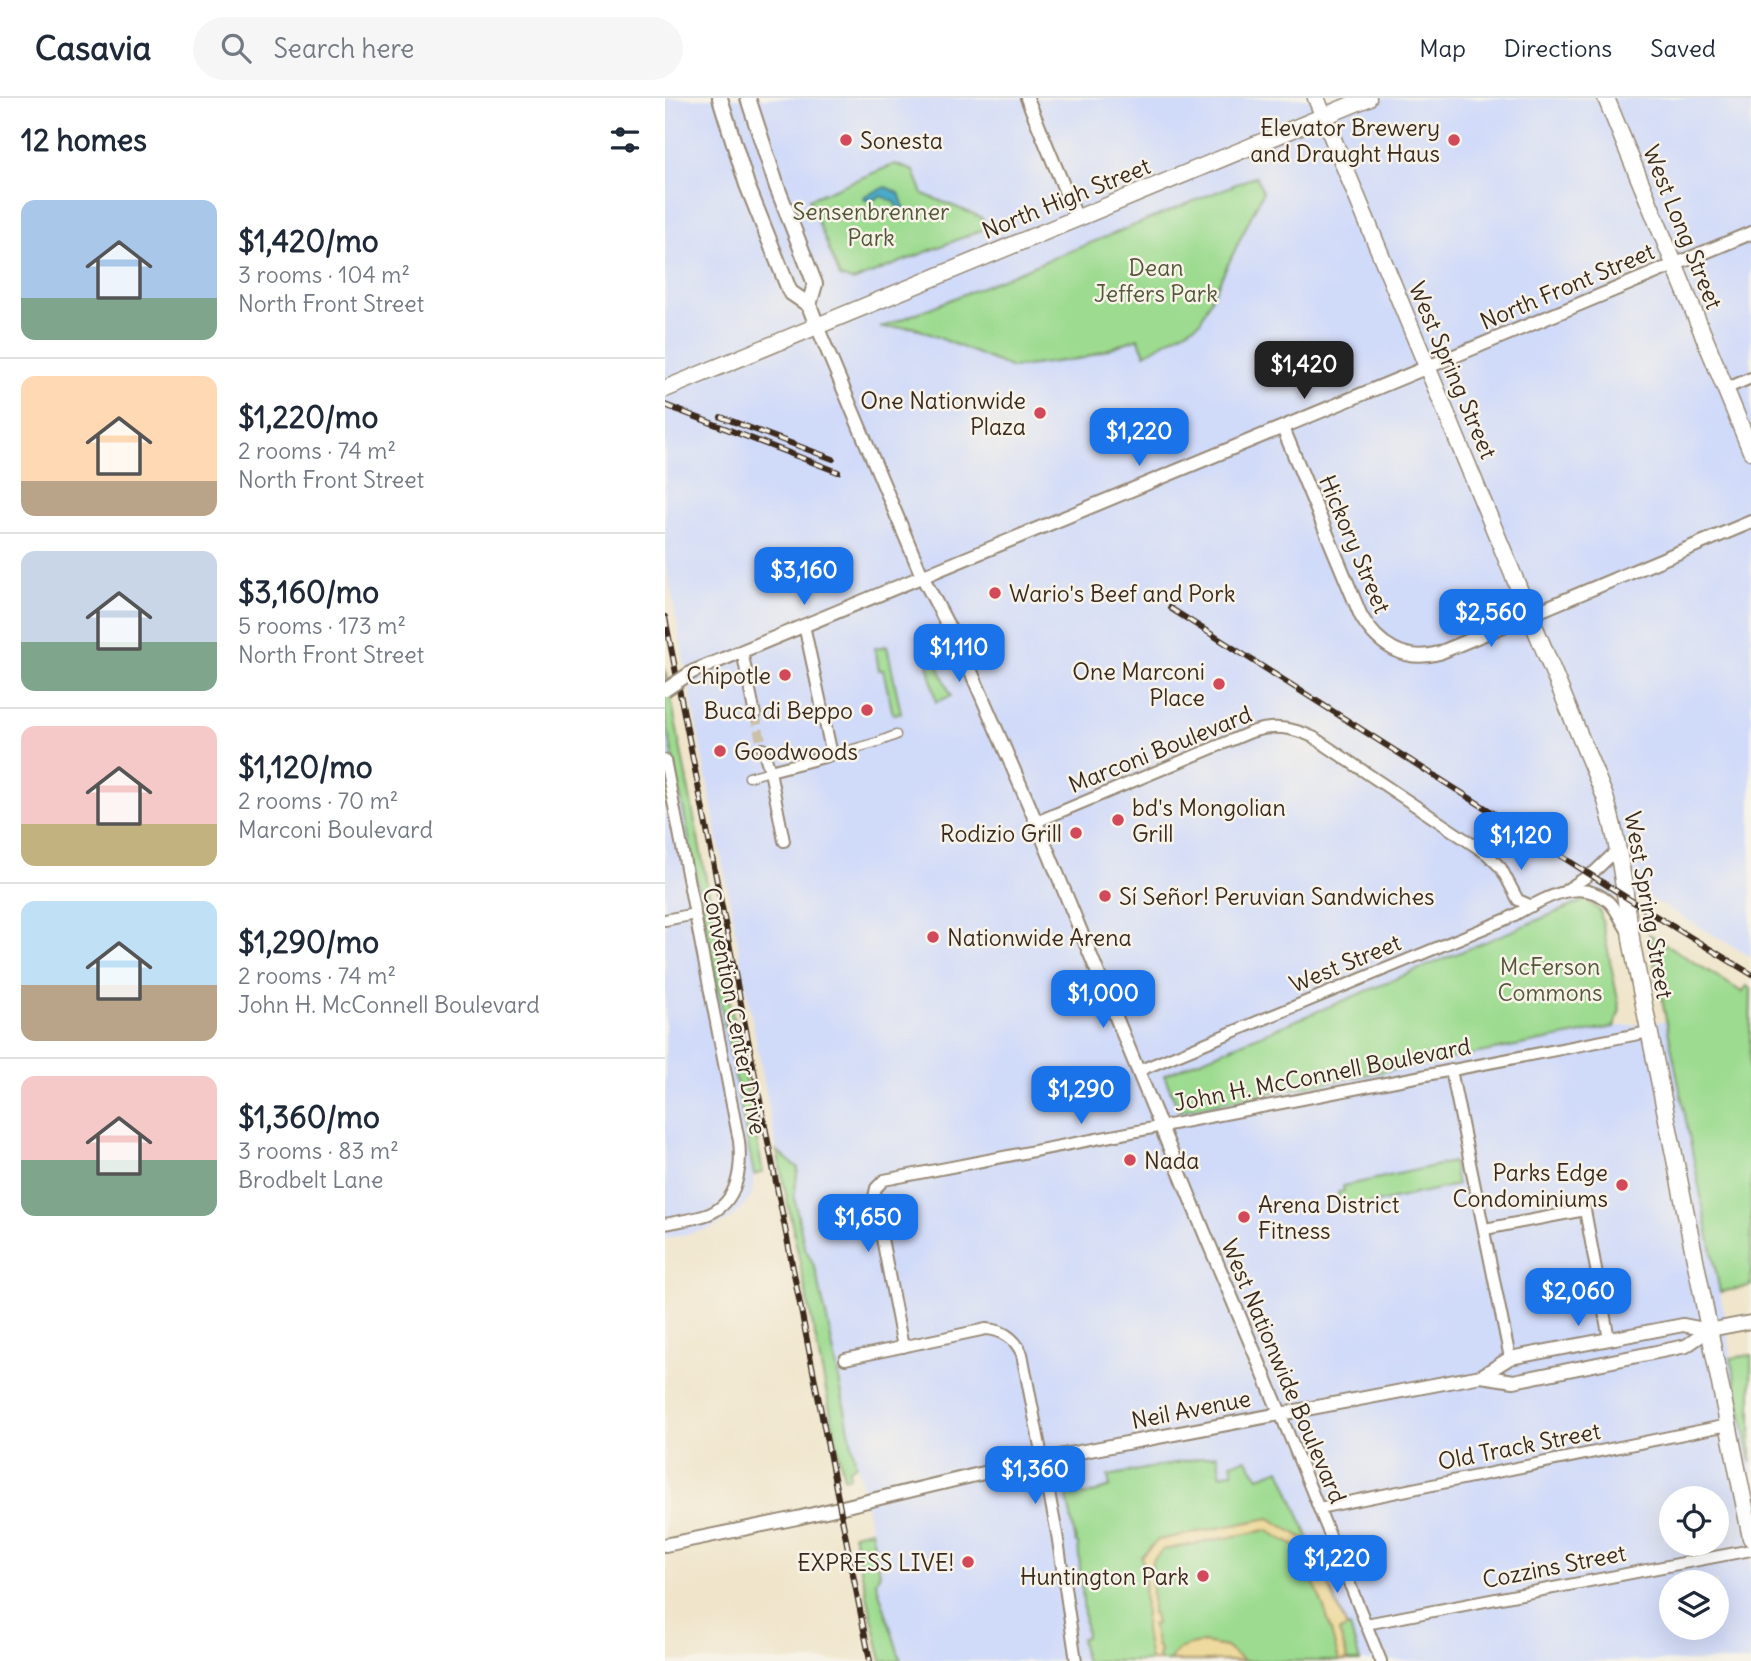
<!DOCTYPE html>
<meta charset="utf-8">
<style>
:root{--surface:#fff;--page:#f6f6f7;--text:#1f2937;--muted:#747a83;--line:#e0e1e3;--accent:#1a73e8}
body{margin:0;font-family:Delius,sans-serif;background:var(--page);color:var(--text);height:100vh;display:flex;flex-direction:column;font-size:26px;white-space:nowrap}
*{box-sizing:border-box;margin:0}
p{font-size:23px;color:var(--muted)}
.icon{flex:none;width:38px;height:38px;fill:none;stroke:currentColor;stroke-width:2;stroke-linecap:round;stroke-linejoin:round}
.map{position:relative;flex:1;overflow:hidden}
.sheet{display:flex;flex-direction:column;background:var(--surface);width:665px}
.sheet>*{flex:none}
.fabs{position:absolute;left:994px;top:1388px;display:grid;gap:14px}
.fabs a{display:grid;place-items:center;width:70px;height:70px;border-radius:50%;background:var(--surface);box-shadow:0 7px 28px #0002;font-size:35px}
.price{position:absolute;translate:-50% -60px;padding:0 16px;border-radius:14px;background:var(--accent);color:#fff;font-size:23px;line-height:46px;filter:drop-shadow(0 2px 4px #0008)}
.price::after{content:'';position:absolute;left:50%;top:42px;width:21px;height:16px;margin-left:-10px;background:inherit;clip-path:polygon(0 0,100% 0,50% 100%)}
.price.current{background:#222;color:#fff}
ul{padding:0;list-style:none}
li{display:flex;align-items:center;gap:21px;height:175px;padding:0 21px}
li+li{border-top:2px solid var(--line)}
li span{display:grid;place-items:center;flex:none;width:196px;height:140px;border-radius:14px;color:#555}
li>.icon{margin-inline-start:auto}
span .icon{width:84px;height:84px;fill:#fffc;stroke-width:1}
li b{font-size:30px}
h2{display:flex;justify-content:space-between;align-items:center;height:84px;padding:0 21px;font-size:30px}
header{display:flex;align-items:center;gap:42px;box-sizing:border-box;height:98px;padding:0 35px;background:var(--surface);border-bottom:2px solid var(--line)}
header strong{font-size:33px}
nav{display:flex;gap:38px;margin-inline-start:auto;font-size:24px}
.search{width:490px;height:63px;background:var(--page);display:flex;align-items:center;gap:18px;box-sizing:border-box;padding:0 24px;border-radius:38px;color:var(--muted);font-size:26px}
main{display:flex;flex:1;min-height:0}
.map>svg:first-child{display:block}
.built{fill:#d0daf9;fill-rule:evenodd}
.green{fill:#9ddb90;stroke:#6c8257;stroke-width:2}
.sand{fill:#eeda9e;stroke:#94825e;stroke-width:2}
.water{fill:#4aacc9;stroke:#426b74;stroke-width:2}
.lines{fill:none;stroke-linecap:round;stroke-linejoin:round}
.minor-tunnel{stroke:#ccc0a8;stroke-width:10;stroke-dasharray:10 5;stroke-linecap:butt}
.pedestrian-casing{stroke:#968874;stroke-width:11}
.minor-casing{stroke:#968874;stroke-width:14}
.tertiary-casing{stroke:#968874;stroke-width:16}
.secondary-casing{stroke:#968874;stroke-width:18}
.primary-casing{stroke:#968874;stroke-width:19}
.pedestrian{stroke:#fff;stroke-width:8}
.minor{stroke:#fff;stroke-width:10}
.tertiary{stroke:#fff;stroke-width:12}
.secondary{stroke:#fff;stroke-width:14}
.primary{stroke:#fff;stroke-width:16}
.rail-casing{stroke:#3b2a1e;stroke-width:6}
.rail{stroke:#f7f3e8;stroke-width:3.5;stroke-dasharray:10;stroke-linecap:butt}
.tertiary-bridge-casing{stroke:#968874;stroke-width:16;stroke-linecap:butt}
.tertiary-bridge{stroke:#fff;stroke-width:12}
.poi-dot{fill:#d1495b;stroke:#f7f3e8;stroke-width:2.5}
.labels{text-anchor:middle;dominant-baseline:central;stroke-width:5;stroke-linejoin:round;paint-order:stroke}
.poi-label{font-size:23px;fill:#3b2a1e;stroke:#f7f3e8;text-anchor:end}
.street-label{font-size:23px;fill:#3b2a1e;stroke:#f7f3e8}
.park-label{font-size:23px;fill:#54563a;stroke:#f7f3e8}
</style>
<header>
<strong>Casavia</strong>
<div class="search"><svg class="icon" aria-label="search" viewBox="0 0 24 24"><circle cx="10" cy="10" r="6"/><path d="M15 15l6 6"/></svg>Search here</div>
<nav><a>Map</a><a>Directions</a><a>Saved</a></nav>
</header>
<main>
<section class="sheet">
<h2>12 homes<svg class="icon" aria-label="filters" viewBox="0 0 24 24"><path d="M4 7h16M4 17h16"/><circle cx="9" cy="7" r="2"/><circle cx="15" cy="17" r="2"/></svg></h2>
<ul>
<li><span style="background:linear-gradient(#a9c7e8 70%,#7fa58c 0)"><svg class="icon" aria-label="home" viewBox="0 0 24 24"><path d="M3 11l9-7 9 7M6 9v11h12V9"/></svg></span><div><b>$1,420/mo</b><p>3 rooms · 104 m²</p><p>North Front Street</p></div></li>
<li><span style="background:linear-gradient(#ffd9b3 75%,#b9a48a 0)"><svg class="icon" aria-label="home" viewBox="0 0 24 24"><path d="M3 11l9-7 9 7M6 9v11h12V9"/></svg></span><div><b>$1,220/mo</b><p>2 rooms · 74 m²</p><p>North Front Street</p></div></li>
<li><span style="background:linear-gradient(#c9d6e8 65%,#7fa58c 0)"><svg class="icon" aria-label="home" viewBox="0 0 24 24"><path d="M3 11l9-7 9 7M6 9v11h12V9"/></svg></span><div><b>$3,160/mo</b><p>5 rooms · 173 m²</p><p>North Front Street</p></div></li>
<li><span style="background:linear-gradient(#f6c9c9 70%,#c2b280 0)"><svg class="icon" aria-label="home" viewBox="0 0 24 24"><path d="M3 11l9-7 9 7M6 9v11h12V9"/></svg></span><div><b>$1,120/mo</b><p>2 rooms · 70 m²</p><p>Marconi Boulevard</p></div></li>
<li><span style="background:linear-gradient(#bfe0f5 60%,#b9a48a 0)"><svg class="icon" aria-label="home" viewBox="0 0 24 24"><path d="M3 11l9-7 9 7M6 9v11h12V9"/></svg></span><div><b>$1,290/mo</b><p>2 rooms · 74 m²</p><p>John H. McConnell Boulevard</p></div></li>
<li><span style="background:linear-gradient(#f6c9c9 60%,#7fa58c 0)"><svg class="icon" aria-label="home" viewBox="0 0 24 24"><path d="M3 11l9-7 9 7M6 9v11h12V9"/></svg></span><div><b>$1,360/mo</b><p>3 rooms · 83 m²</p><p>Brodbelt Lane</p></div></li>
</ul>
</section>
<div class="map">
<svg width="1086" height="1563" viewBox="0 0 1086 1563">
<rect width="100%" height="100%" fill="#f7f3e8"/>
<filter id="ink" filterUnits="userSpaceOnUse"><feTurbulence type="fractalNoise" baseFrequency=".0143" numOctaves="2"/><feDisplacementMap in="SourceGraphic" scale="14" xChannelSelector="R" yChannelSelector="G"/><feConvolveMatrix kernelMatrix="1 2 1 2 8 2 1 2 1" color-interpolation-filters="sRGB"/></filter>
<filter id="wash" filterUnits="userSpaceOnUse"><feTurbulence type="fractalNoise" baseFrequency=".00686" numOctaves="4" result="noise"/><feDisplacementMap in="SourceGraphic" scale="28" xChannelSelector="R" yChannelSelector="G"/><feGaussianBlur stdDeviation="1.57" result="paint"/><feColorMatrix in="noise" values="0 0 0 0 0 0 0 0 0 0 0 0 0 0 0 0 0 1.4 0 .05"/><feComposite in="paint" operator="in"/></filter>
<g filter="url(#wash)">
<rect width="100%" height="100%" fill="#f0e5cb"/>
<g class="built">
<path d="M 0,0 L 1086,0 L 1086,859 L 980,797 L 921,802 L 499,977 L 515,1013 L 948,929 L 1002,923 L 1055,1194 L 1086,1365 L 1086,1563 L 236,1563 L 211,1484 L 215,1475 L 163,1226 L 150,1170 L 139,1148 L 129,1098 L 133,1071 L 112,1053 L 0,461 ZM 1006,1400 L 1052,1400 L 1052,1446 L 1006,1446 ZM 1006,1484 L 1052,1484 L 1052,1530 L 1006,1530 Z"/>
<path d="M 0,617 L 89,1077 L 87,1099 L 66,1121 L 44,1131 L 0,1141 Z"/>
</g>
<g class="green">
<path d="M 230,66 L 249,73 L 258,96 L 316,119 L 322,130 L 188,183 L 175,179 L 144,101 Z"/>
<path d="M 591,78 L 598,94 L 535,224 L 480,256 L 473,240 L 419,260 L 347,270 L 248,229 L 215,230 Z"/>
<path d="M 261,539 L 286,598 L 271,604 L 258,540 Z"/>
<path d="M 222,548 L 236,615 L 228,616 L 218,572 L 214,572 L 210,550 Z"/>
<path d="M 0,570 L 98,1074 L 89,1077 L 0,617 Z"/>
<path d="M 921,802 L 935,813 L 955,912 L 949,929 L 514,1013 L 499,977 Z"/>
<path d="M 984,836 L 1077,894 L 1082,888 L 1086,890 L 1083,1034 L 1086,1050 L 1086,1188 L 1055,1194 Z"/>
<path d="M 112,1053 L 133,1070 L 129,1098 L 139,1148 L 150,1170 L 163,1226 L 191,1367 L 184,1371 L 185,1379 L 179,1380 Z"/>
<path d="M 788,1064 L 792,1087 L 683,1111 L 682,1106 L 675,1108 L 673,1094 L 679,1093 L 678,1088 Z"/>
<path d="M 1086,1257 L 1086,1365 L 1066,1260 Z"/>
<path d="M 552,1357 L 556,1377 L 568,1374 L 566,1365 L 581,1361 L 594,1379 L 615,1371 L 681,1530 L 685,1529 L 695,1563 L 420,1563 L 416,1540 L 421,1539 L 413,1446 L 411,1445 L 402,1398 L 423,1397 L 445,1389 L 443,1378 Z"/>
<path d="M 206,1432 L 215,1475 L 211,1484 L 236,1563 L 217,1563 L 188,1436 Z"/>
</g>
<g class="sand">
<path d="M 604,1420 L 646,1445 L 682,1530 L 674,1533 L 683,1563 L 674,1563 L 661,1515 L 642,1468 L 638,1466 L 631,1449 L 601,1432 L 498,1452 L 487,1462 L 487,1516 L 489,1516 L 491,1526 L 487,1527 L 492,1549 L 494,1549 L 495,1555 L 493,1556 L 494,1563 L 485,1563 L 480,1533 L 479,1470 L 476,1458 L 493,1442 Z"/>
<path d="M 538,1545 L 561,1549 L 578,1563 L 505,1563 C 509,1550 526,1546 538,1545 Z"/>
</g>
<path class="water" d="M 221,89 L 234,95 L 241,115 L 236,117 L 230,104 L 216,98 L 205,103 L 198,101 L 199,98 Z"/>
</g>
<g filter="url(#ink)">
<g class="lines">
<path class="minor-tunnel" d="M 90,617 L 98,651"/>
<defs>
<g id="pedestrian">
<path d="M 167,657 L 213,644 L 231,637"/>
<path d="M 84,679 L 105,673"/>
</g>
<g id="minor">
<path d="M 1060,291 L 1086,280"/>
<path d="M 77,553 L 90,617"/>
<path d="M 98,651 L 105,673 L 119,743"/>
<path d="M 0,662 L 74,1043 C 77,1070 73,1104 44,1116 C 31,1121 14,1123 0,1126"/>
<path d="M 105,673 L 167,657 L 139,527"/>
<path d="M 371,724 L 586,634 C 609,627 626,629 648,639 L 822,756 L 836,770 L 853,802 L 867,808"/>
<path d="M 901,792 L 929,774 L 954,750"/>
<path d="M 0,822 L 30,816"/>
<path d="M 786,972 L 845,1260"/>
<path d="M 473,973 L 844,820 C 874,804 913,776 944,804 C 951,811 956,823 962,832"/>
<path d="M 820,1131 L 920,1112 L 944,1241"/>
<path d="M 238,1249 L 209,1099 L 211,1090 L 219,1082 L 984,934"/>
<path d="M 180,1261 L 321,1231 C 338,1232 350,1240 357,1256 L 392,1436 L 411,1563"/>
<path d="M 615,1315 L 716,1563"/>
<path d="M 654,1410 L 1063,1327"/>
<path d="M 701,1526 L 1086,1452"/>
</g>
<g id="tertiary">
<path d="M 362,0 L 412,121"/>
<path d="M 152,228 L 257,478 L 301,562 L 364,707 L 542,1141 L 615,1315"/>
<path d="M 618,330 L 696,518 C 713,547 740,565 774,555 L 1086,424"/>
<path d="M 27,574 L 1086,135"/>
<path d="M 816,1278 L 845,1260 L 1018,1227 L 1044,1232 L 1086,1224"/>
<path d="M 0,1447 L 132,1420 L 377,1361 L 816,1278 L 849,1283 L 1021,1248 L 1044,1232"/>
</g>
<g id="secondary">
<path d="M 55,0 L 82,87 L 125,194 L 144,207 L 152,228"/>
<path d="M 83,0 L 112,89 L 150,186 L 144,207"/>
</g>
<g id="primary">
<path d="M 651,0 L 940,699 C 955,748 960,797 967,847 L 1086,1440"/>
<path d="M 941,0 L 1086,353"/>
<path d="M 0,291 L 703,0"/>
</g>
</defs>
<use href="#pedestrian" class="pedestrian-casing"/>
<use href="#minor" class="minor-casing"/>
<use href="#tertiary" class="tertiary-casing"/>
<use href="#secondary" class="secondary-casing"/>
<use href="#primary" class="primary-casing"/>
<use href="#pedestrian" class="pedestrian"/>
<use href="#minor" class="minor"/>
<use href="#tertiary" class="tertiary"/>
<use href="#secondary" class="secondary"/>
<use href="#primary" class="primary"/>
<defs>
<g id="rail">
<path d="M 0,307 L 173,374"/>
<path d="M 56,319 L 168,361"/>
<path d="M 505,510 L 989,817 L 1086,876"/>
<path d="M 0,519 L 205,1563"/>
</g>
</defs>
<use href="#rail" class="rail-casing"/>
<use href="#rail" class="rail"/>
<defs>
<path id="tertiary-bridge" d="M 0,592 L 27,574"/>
</defs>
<use href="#tertiary-bridge" class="tertiary-bridge-casing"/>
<use href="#tertiary-bridge" class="tertiary-bridge"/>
</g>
</g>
<g class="poi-dot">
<circle cx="181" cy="42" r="7"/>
<circle cx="789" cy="42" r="7"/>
<circle cx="375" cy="315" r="7"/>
<circle cx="330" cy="495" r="7"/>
<circle cx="120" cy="577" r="7"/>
<circle cx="554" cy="586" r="7"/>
<circle cx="202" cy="612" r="7"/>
<circle cx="55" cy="653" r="7"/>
<circle cx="453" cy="722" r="7"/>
<circle cx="411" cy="735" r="7"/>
<circle cx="440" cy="798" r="7"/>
<circle cx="268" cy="839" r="7"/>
<circle cx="465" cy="1062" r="7"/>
<circle cx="957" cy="1087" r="7"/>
<circle cx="579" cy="1119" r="7"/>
<circle cx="303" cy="1464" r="7"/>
<circle cx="538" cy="1478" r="7"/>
</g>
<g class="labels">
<g class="poi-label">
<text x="775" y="29">Elevator Brewery<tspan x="775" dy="26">and Draught Haus</tspan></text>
<text x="195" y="42" text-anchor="start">Sonesta</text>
<text x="361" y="302">One Nationwide<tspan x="361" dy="26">Plaza</tspan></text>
<text x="344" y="495" text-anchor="start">Wario's Beef and Pork</text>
<text x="540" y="573">One Marconi<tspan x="540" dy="26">Place</tspan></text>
<text x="106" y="577">Chipotle</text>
<text x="188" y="612">Buca di Beppo</text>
<text x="69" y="653" text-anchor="start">Goodwoods</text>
<text x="467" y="709" text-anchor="start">bd's Mongolian<tspan x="467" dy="26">Grill</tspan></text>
<text x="397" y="735">Rodizio Grill</text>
<text x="454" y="798" text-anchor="start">Sí Señor! Peruvian Sandwiches</text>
<text x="282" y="839" text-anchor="start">Nationwide Arena</text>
<text x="479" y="1062" text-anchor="start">Nada</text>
<text x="943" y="1074">Parks Edge<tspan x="943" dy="26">Condominiums</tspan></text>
<text x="593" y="1106" text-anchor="start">Arena District<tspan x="593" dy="26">Fitness</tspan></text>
<text x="289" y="1464">EXPRESS LIVE!</text>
<text x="524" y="1478">Huntington Park</text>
</g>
<g class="street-label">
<text transform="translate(401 100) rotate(-22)">North High Street</text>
<text transform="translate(1018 129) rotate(68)">West Long Street</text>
<text transform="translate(902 188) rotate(-23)">North Front Street</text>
<text transform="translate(788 272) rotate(67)">West Spring Street</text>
<text transform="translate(690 446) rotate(67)">Hickory Street</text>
<text transform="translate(495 651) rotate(-22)">Marconi Boulevard</text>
<text transform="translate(984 807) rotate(80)">West Spring Street</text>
<text transform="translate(680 865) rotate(-22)">West Street</text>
<text transform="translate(70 913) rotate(79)">Convention Center Drive</text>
<text transform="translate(657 976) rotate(-11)">John H. McConnell Boulevard</text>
<text transform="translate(619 1273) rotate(67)">West Nationwide Boulevard</text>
<text transform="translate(526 1311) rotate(-11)">Neil Avenue</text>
<text transform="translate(854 1348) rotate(-11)">Old Track Street</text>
<text transform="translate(889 1468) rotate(-11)">Cozzins Street</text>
</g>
<g class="park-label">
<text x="206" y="113">Sensenbrenner<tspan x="206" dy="26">Park</tspan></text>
<text x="491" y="169">Dean<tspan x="491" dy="26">Jeffers Park</tspan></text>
<text x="885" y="868">McFerson<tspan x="885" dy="26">Commons</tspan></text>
</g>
</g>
</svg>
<div class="fabs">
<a><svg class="icon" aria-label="locate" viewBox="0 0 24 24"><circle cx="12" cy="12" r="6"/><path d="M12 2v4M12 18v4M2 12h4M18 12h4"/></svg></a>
<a><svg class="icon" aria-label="layers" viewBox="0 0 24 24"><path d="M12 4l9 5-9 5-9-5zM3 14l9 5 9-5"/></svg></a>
</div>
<b class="price current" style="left:639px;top:303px">$1,420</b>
<b class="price" style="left:474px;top:370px">$1,220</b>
<b class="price" style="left:139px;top:509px">$3,160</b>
<b class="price" style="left:826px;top:551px">$2,560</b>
<b class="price" style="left:294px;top:586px">$1,110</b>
<b class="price" style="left:856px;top:774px">$1,120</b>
<b class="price" style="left:438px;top:932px">$1,000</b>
<b class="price" style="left:416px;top:1028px">$1,290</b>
<b class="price" style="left:203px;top:1156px">$1,650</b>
<b class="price" style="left:913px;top:1230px">$2,060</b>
<b class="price" style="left:370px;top:1408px">$1,360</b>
<b class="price" style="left:672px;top:1497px">$1,220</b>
</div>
</main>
